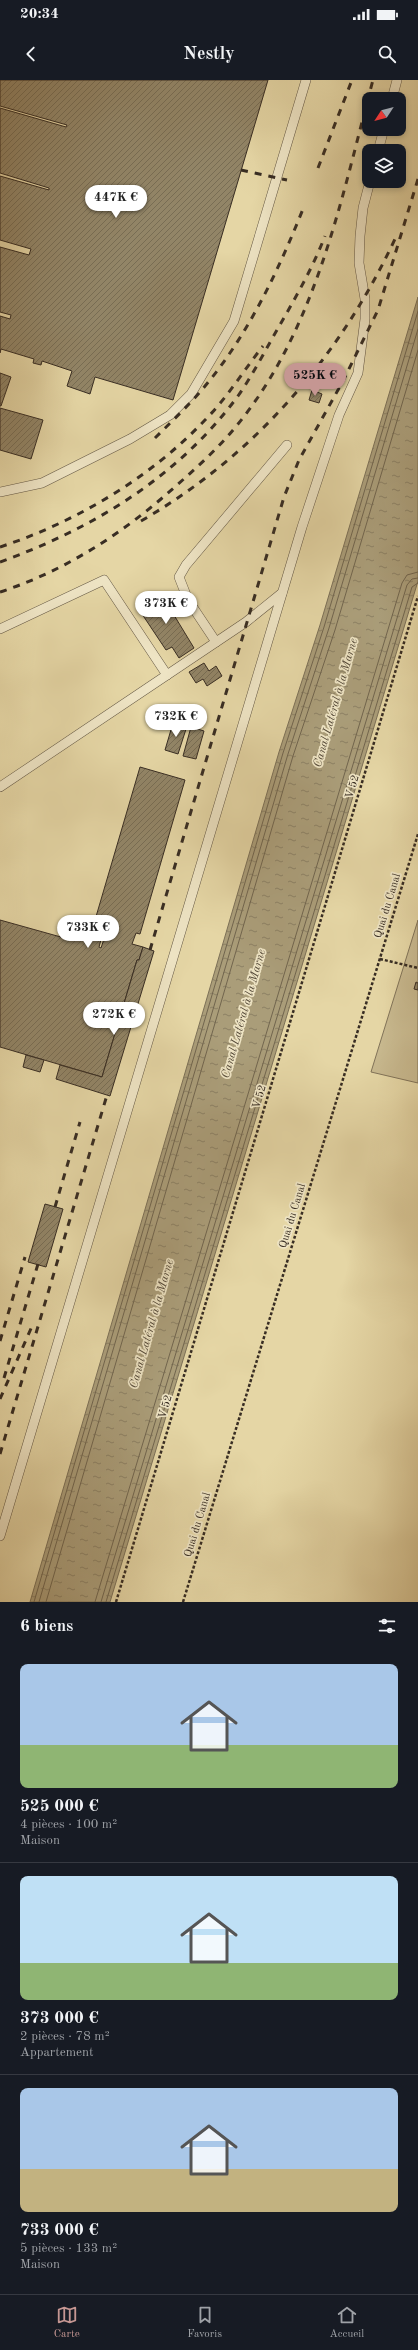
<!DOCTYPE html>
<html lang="fr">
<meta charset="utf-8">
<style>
:root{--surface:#171b24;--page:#242831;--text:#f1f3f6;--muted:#9ea1a6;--line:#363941;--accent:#c59692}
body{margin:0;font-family:"Old Standard TT",serif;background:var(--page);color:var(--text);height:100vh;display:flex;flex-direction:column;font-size:15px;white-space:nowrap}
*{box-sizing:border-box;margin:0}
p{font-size:13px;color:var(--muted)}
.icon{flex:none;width:22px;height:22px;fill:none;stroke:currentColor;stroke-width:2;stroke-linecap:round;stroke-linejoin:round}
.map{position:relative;height:1522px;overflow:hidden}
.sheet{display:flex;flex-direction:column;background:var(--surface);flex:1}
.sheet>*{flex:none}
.needle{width:26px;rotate:234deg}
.buttons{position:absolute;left:362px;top:12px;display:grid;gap:8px}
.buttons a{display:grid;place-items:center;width:44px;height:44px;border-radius:8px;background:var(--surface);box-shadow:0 2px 6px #0003;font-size:20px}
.price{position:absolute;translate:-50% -34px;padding:0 9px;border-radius:14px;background:#fff;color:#222;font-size:13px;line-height:26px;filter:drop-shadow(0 1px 2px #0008)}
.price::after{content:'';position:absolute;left:50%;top:24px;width:12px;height:9px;margin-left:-6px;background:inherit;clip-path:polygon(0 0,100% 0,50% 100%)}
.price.on{background:var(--accent);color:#111}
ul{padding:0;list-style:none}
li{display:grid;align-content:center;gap:8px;height:212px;padding:0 20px}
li+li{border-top:1px solid var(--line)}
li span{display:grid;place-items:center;height:124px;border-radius:8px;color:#555}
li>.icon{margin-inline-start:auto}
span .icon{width:72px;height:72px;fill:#fffc;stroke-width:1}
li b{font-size:17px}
h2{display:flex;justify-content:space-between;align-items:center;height:48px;padding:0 20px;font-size:17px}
.status{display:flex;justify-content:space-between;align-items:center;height:28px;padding:0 20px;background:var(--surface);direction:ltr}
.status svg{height:11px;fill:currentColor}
header{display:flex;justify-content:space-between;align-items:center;height:52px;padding:0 20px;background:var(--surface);font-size:18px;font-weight:700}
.tab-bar{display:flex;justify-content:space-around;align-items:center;height:56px;border-top:1px solid var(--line);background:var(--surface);font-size:11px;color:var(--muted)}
.tab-bar a{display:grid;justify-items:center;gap:2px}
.tab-bar .on{color:var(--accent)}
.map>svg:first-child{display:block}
.garden{fill:#c8b98f;stroke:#807359}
.water{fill:url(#water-ripples);stroke:#7c7057}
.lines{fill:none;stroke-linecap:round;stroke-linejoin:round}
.shore{stroke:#71654e;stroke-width:1}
.building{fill:url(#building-hatch);stroke:#382d23}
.service-casing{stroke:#635744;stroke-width:10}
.path{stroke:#382d23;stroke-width:2.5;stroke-dasharray:3 2;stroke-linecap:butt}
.service{stroke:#eee4c4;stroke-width:9}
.rail{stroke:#382d23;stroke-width:3;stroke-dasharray:7 7;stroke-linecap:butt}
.labels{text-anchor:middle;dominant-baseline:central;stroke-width:3.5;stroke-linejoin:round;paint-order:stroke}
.street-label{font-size:11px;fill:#382d23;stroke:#eee4c4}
.water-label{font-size:12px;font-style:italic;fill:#544938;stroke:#eee4c4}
</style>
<div class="status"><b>20:34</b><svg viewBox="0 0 49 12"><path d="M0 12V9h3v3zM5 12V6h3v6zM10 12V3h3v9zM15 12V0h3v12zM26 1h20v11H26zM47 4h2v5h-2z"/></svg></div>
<header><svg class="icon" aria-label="back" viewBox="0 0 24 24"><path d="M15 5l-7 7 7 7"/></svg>Nestly<svg class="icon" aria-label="search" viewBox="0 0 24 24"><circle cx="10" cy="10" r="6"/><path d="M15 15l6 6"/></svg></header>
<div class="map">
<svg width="418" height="1522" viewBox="0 0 418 1522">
<defs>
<pattern id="water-ripples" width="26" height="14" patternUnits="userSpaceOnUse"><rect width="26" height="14" fill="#aa9d79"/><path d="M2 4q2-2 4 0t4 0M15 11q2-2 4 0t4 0" fill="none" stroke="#8b8063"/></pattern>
<pattern id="building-hatch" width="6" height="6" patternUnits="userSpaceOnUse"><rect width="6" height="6" fill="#928567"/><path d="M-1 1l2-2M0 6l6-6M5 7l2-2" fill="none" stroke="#786d54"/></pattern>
</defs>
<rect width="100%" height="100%" fill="#e5d6a5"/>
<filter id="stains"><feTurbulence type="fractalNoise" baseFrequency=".005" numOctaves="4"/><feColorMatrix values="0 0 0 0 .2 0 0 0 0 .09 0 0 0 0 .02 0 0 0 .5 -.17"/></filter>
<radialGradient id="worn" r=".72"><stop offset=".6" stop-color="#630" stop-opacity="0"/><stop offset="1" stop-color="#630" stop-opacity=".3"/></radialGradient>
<path class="garden" d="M 418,840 L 418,1003 L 371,992 Z"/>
<path class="water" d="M 418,217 L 418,501 L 110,1522 L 30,1522 L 279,672 L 320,545 Z"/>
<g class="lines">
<g class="shore">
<path d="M 34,1522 L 283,673 L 324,547 L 418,231"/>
<path d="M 39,1522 L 288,674 L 329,548 L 418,249"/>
<path d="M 46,1522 L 293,676 L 335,550 L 418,270"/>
<path d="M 95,1522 L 402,503 L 407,495 L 418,492"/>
<path d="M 101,1522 L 407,505 L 412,499 L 418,498"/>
<path d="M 106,1522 L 412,507 L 418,503"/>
</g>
</g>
<g class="building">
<path d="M 0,0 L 268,0 L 173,320 L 95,297 L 90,314 L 67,306 L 72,291 L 42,281 L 41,285 L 33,283 L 34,279 L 1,269 L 0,273 L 0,236 L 10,239 L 11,235 L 0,232 L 0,167 L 29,175 L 31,169 L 0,160 L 0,96 L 49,110 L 49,108 L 0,93 L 0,28 L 66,47 L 67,45 L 0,26 Z"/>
<path d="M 0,293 L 11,297 L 1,326 L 0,326 Z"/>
<path d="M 312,310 L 322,314 L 319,323 L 309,320 Z"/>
<path d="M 0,328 L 43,340 L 31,379 L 0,370 Z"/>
<path d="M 160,512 L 194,568 L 179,578 L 172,567 L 166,570 L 138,528 Z"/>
<path d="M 204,583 L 209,591 L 216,586 L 222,596 L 207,606 L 203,599 L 196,603 L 189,592 Z"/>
<path d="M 173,643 L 187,646 L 178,674 L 165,670 Z"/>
<path d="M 191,647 L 204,651 L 196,679 L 183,676 Z"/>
<path d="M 140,687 L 185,700 L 140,854 L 136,853 L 132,864 L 143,867 L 139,880 L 137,880 L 102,997 L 0,967 L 0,840 L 68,859 L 72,847 L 102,856 L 99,867 L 101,868 L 109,844 L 95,840 Z"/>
<path d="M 143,867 L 154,871 L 110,1016 L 56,999 L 60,985 L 102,997 L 137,880 L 139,880 Z"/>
<path d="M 416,902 L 418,903 L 418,910 L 414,909 Z"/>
<path d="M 26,975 L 44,980 L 40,992 L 23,987 Z"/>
<path d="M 45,1124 L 63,1129 L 46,1187 L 28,1182 Z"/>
</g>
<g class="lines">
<defs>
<g id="service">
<path d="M 392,19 L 397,0"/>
<path d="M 378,71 L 384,49"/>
<path d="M 0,412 L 42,403 L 130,359 L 170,335 L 191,314 L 234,241 L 306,0"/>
<path d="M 0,549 L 104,500 L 167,595"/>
<path d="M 216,562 L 188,520 L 179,497 L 186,485 L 287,365"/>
<path d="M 0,707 L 246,542 L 282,513"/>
<path d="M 0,1456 L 302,447 L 339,335 L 358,293 L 365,239 L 365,219 L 359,183 L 360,156 L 363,128 L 370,101"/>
</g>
</defs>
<use href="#service" class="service-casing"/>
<g class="path">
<path d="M 380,879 L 418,888"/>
<path d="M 116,1522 L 418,516"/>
<path d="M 183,1522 L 418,754"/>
</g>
<use href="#service" class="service"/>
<g class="rail">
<path d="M 318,88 L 352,0"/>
<path d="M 241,90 L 287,100"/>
<path d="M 155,358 C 170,343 186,328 200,312 C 246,259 277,194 303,129"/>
<path d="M 141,441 C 255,375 339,278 395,159"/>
<path d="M 0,467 C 76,442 150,398 205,340 C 227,318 244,290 263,266"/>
<path d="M 0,482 C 94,448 178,397 238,316 C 254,293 267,267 281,243 C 297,215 313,187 325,156"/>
<path d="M 0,512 C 59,493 114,459 161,419 C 184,399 207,379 227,357 C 315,258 340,123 373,0"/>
<path d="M 150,870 L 284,417 L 299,380 L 343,301 L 378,230 L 418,99"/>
<path d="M 55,1127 L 80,1042"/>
<path d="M 0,1261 L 25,1177"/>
<path d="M 4,1298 L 38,1184"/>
<path d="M 0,1319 L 33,1244"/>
<path d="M 0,1374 L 107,1015"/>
</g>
</g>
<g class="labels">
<g class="street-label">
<text transform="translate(353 707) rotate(-73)">V 52</text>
<text transform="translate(388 826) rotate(-73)">Quai du Canal</text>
<text transform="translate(260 1017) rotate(-73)">V 52</text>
<text transform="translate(293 1136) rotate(-73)">Quai du Canal</text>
<text transform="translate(166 1327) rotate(-73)">V 52</text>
<text transform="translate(198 1445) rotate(-73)">Quai du Canal</text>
</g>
<g class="water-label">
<text transform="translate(336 623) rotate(-74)">Canal Latéral à la Marne</text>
<text transform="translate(244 934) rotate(-74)">Canal Latéral à la Marne</text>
<text transform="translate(152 1244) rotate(-74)">Canal Latéral à la Marne</text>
</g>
</g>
<rect width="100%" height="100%" filter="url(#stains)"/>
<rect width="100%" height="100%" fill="url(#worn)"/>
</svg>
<div class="buttons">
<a><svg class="needle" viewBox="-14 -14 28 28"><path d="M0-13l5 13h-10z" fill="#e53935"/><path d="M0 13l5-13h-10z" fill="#9ea1a6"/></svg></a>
<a><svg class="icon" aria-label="layers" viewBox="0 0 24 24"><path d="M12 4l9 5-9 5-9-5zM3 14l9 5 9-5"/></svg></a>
</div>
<b class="price" style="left:116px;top:139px">447K €</b>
<b class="price on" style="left:315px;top:317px">525K €</b>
<b class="price" style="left:166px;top:545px">373K €</b>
<b class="price" style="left:176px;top:658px">732K €</b>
<b class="price" style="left:88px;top:869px">733K €</b>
<b class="price" style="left:114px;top:956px">272K €</b>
</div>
<section class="sheet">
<h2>6 biens<svg class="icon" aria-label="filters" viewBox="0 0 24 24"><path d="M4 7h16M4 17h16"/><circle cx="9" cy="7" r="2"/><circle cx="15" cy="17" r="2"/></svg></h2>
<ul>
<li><span style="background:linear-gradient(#a9c7e8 65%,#8fb573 0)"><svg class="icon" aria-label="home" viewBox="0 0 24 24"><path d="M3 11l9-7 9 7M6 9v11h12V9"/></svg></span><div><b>525 000 €</b><p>4 pièces · 100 m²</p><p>Maison</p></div></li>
<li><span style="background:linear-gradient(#bfe0f5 70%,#8fb573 0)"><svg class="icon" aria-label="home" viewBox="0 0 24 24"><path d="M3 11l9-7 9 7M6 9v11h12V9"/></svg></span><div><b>373 000 €</b><p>2 pièces · 78 m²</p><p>Appartement</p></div></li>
<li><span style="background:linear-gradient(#a9c7e8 65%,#c2b280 0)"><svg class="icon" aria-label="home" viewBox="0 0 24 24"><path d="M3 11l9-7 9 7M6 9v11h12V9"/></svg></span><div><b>733 000 €</b><p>5 pièces · 133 m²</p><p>Maison</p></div></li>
</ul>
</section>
<nav class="tab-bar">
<a class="on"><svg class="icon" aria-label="map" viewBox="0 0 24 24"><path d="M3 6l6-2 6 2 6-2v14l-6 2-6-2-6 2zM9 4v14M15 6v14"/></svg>Carte</a>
<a><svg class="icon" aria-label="saved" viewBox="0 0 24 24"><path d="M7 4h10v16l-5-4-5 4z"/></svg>Favoris</a>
<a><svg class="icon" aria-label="home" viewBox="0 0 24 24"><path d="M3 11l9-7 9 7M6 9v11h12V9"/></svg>Accueil</a>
</nav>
